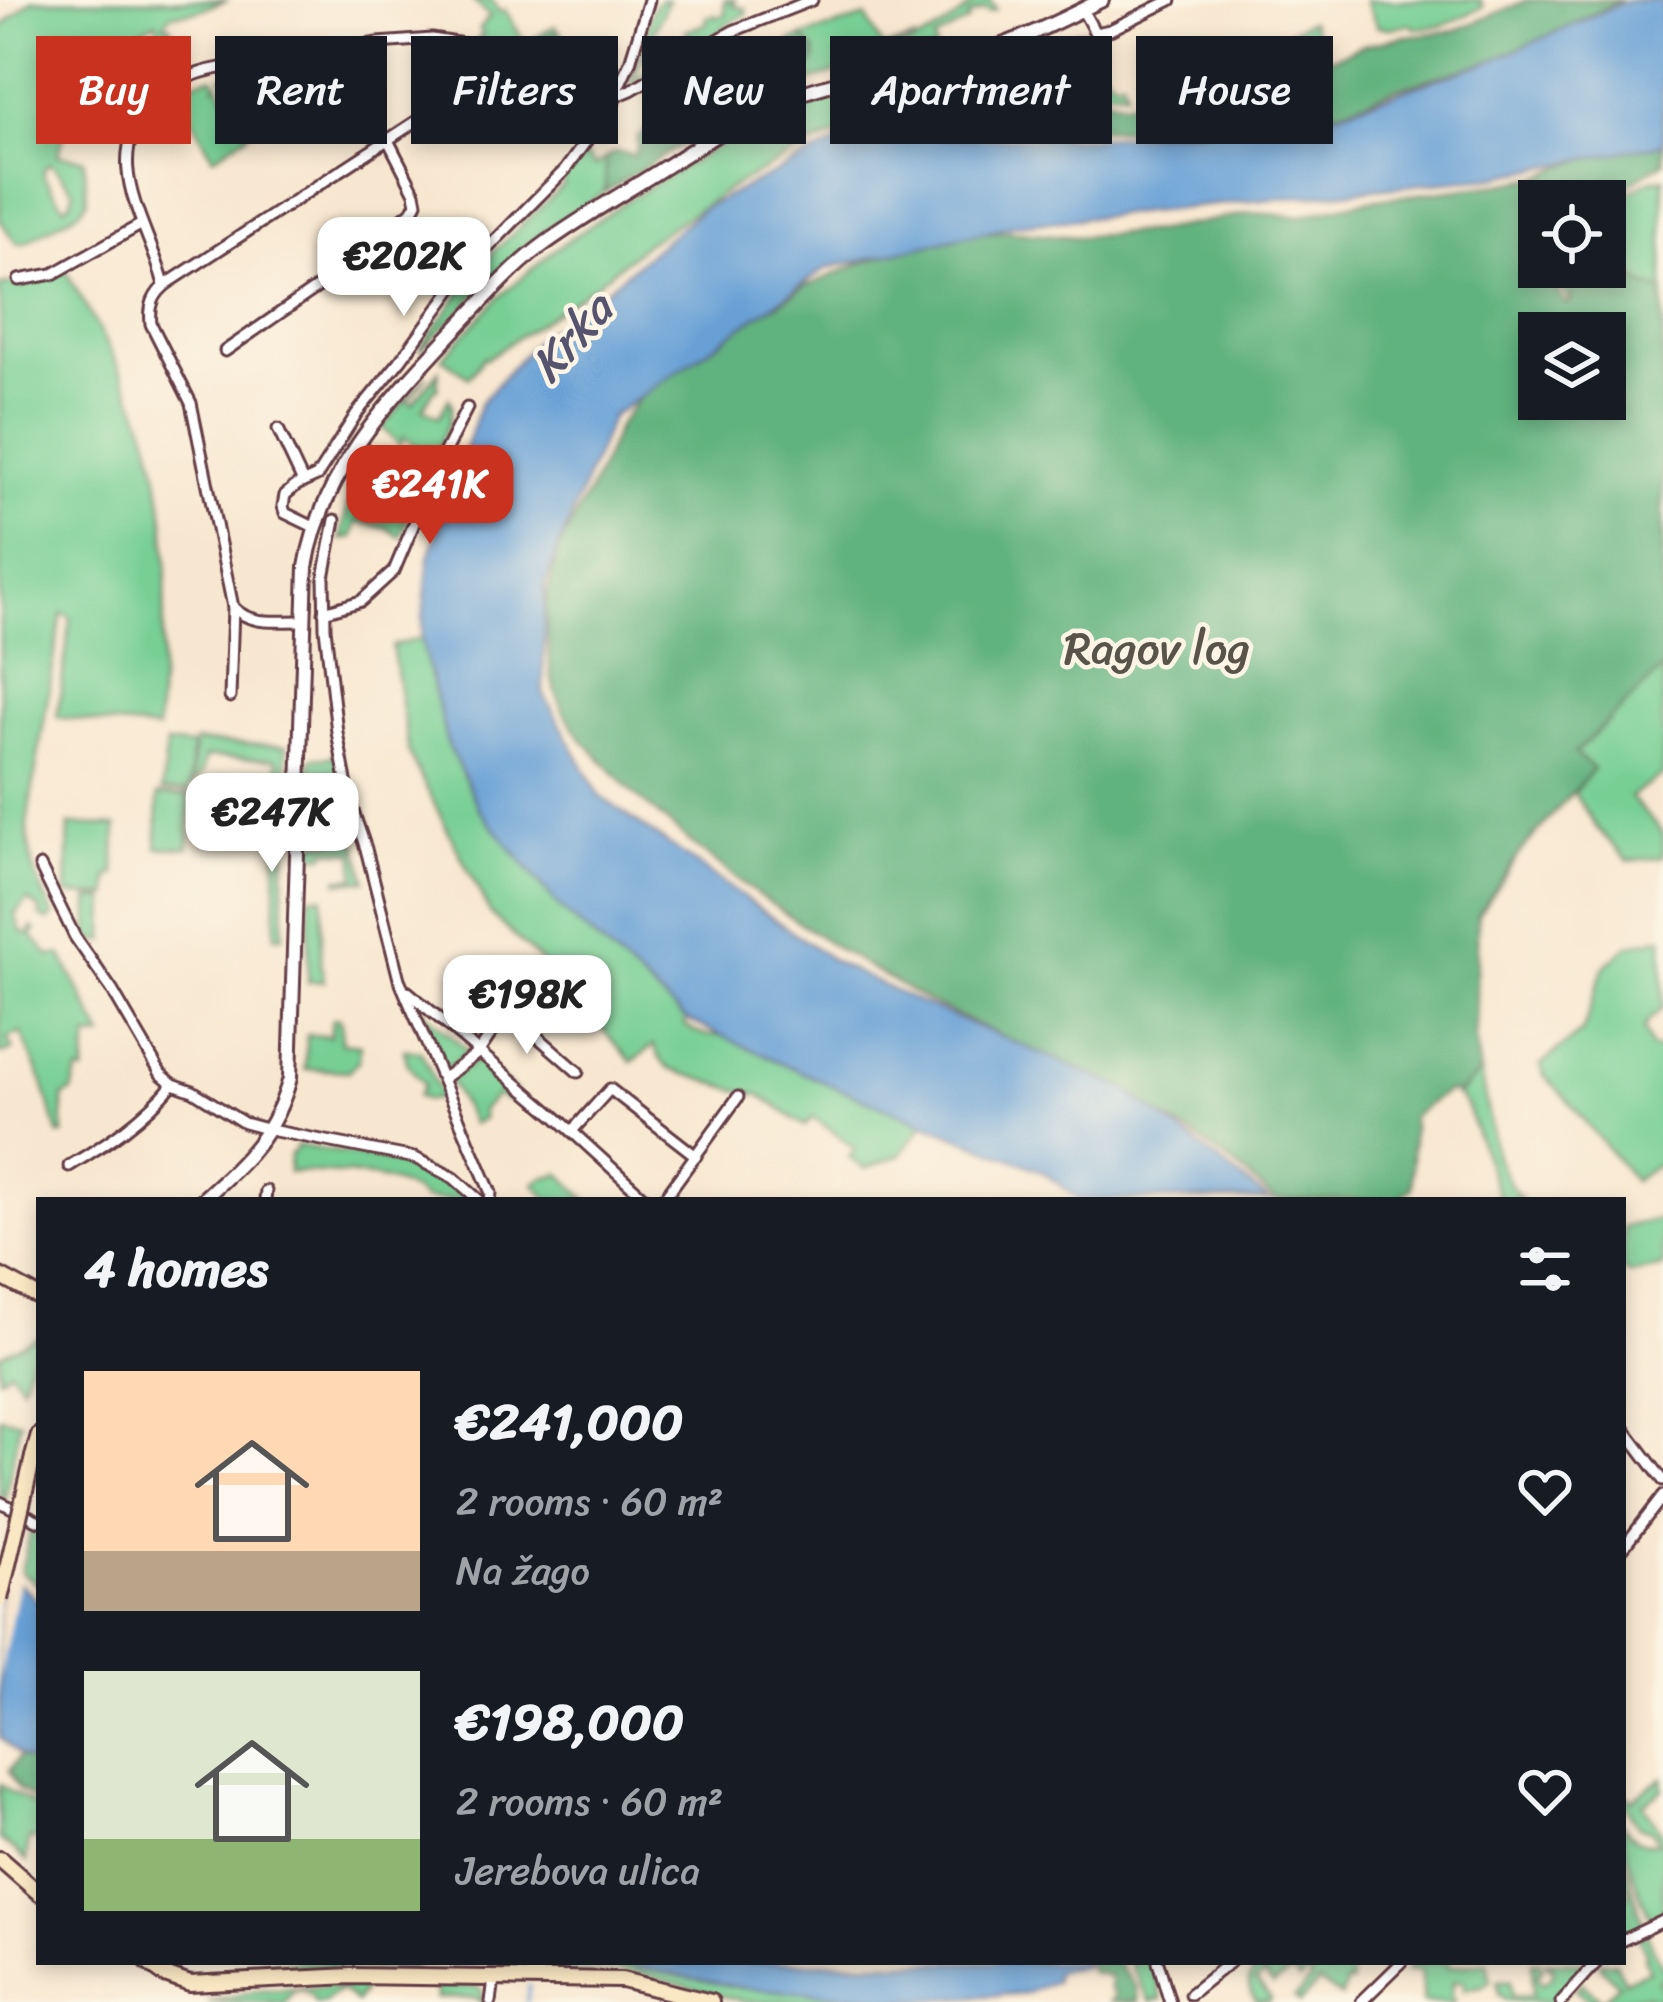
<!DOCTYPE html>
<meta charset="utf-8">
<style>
:root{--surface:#171b24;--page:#20242c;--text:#f1f3f6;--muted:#9ea1a6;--accent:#c8321e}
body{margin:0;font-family:Sriracha,sans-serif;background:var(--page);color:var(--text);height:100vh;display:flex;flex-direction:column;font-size:45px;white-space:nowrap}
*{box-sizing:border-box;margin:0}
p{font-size:39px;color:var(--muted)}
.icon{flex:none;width:66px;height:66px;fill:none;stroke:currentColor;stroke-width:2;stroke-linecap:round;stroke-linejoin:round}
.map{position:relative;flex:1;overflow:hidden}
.panel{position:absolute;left:36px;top:1197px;width:1590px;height:768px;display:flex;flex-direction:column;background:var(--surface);border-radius:0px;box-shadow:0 6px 18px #0003}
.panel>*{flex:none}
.hud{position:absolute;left:36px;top:36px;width:1593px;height:108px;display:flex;gap:24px}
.buttons{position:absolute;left:1518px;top:180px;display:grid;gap:24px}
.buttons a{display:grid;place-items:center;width:108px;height:108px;border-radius:0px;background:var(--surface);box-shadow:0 6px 18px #0003;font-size:60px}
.price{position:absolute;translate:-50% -102px;padding:0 27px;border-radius:24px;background:#fff;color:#222;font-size:39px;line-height:78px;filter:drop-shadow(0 3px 6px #0008)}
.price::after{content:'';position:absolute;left:50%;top:72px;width:36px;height:27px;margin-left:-18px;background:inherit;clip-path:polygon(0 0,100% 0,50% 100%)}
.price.on{background:var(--accent);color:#fff}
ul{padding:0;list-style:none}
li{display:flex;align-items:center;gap:36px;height:300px;padding:0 48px}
li span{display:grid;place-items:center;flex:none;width:336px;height:240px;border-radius:0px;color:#555}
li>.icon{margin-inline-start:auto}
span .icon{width:144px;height:144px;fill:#fffc;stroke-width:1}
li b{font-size:51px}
h2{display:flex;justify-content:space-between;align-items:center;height:144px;padding:0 48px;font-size:51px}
.pill{padding:0 42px;border-radius:0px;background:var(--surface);box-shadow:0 6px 18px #0003;font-size:42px;line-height:108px}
.pill.on{background:var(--accent);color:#fff}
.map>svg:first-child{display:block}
.green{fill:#77cf94;stroke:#607760;stroke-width:3;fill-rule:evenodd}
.forest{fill:#61b27e;stroke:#566854;stroke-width:3;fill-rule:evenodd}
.water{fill:#67a0d6;stroke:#586080;stroke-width:3}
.pier{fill:#f8e7d0}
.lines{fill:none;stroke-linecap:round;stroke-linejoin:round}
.stream{stroke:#67a0d6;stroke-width:3}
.minor-casing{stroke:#643d44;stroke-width:15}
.tertiary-casing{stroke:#643d44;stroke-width:18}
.secondary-casing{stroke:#643d44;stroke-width:20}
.minor{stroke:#fff;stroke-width:9}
.tertiary{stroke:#fff;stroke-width:12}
.secondary{stroke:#fae7c3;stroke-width:14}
.secondary-bridge-casing{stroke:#643d44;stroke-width:20;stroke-linecap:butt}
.secondary-bridge{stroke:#fae7c3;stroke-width:14}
.labels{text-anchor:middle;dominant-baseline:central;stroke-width:9;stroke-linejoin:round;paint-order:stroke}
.park-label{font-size:45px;fill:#58544a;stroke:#fcf5e5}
.water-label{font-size:48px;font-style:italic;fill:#56536f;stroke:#fcf5e5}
</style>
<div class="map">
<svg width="1663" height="2002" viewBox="0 0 1663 2002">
<rect width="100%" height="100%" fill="#fcf5e5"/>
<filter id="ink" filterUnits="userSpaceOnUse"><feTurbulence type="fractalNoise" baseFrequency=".00833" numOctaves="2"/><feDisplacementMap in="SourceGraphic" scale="24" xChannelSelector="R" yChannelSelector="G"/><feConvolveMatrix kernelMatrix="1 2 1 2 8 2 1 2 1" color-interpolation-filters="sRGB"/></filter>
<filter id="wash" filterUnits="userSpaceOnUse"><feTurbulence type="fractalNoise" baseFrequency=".004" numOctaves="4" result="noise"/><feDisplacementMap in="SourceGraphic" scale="48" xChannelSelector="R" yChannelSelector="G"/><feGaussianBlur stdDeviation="2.7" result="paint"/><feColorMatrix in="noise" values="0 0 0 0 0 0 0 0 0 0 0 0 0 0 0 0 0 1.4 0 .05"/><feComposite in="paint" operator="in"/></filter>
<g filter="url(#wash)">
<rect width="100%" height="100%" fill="#f8e7d0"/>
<g class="green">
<path d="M 32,0 L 228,0 L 196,11 L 171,14 L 164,25 L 171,26 L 173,41 L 163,43 L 156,22 L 91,57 C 80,90 66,121 58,155 L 84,159 L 87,201 L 79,211 L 24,243 L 16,243 L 0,220 L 0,28 ZM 51,163 L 74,191 L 70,203 L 64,206 L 44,177 L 44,168 Z"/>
<path d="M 472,0 L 492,0 L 499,12 L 505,10 L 526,44 L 555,26 L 558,30 L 529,50 L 560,31 L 564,37 L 558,58 L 551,61 L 477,40 L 483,35 L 479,29 L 490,16 Z"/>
<path d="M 660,0 L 668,0 L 637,69 L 625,85 L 638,60 L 653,7 Z"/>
<path d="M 724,0 L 735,0 L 732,5 L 746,9 L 746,14 L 725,25 L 719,35 L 631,86 L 637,75 L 645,73 L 689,45 L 686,31 L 707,23 L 706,17 L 715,15 L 716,18 L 725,14 Z"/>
<path d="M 977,0 L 990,0 L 996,10 L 988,12 L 985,9 L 968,16 L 969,21 L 935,39 L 936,50 L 871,63 C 909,47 948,30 977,0 Z"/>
<path d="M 1365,0 L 1480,0 L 1483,7 L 1443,26 L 1414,28 L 1411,24 L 1390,28 L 1377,26 Z"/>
<path d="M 866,17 L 883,48 L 916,39 C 897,48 860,59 846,70 L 788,88 L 715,124 L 757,88 L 770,73 L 785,67 L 795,68 L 815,51 L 802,37 Z"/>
<path d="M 1310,21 L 1325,54 L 1273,69 L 1204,83 L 1200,75 Z"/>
<path d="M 1083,29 L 1091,40 L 1083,59 L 1084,82 L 1016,55 L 1015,52 Z"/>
<path d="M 430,45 L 482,53 L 492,60 L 493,67 L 474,77 L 467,76 L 455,84 L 459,92 L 431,109 L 426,101 L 451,85 L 443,70 L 439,70 L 427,47 Z"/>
<path d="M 1097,48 L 1094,64 L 1101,66 L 1106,75 L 1117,81 L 1122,79 L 1126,91 L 1103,89 L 1092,83 L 1089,64 Z"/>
<path d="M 338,56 L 347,58 L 356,79 L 251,130 L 225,83 L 227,81 L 222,77 Z"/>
<path d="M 945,66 L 952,119 L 901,122 L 847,131 L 809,146 L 730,188 L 686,217 L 645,244 L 595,285 L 487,358 L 484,357 L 469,377 L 442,358 L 498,298 L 554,250 L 632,197 L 726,142 L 766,120 L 821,98 L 935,74 Z"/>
<path d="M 212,77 L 217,82 L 215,86 L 219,85 L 248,134 L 213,157 L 178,93 C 184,82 201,79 212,77 Z"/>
<path d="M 586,156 L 595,166 L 606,158 L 605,192 L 542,233 L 514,257 L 420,351 L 422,345 L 487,258 L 564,185 L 562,179 Z"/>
<path d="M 1663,178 L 1663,291 L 1644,285 L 1614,261 L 1605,260 L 1605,235 L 1626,217 L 1618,207 L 1605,214 L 1605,206 L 1649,181 Z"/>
<path d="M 1548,267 L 1588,267 L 1574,279 L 1571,302 Z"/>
<path d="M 66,271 C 91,317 119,363 139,411 C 158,454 166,519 167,566 L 157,730 L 57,717 L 71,618 L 62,613 L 27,823 C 29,865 36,879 54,916 L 48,921 L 40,916 L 40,909 L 28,900 L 15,914 L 21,932 L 28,934 L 33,927 L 36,931 L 32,936 L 50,956 L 61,954 L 103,1037 L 88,1038 L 84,1073 L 78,1072 L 72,1092 L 63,1097 L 63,1135 L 58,1134 L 43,1083 L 21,1033 L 7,1038 L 13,1050 L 0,1054 L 0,285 L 23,283 Z"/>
<path d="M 439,371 L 437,389 L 433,391 L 423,409 L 439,417 L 449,399 L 452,405 L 449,423 L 440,443 L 420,509 L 412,507 L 400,537 L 386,527 L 357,522 L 352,538 L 341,539 L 352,483 L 357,479 L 382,493 C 392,476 405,463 417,447 L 404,437 L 400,445 L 382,428 L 427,375 L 408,400 L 412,404 Z"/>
<path d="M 421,638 L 447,743 L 481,812 L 561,909 L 687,1020 L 684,1024 C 698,1035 706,1037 723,1035 L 924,1124 L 900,1155 L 865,1169 L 849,1158 L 855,1148 L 813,1117 L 805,1126 L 760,1095 L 737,1090 L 669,1069 L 660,1059 L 654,1045 L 632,1062 L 555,975 L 490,913 L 409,754 L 392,646 Z"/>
<path d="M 1663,668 L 1663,775 L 1630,797 L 1663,833 L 1663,857 L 1628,861 L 1595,826 L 1574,793 L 1587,775 L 1574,754 Z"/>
<path d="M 195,742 L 287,746 L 285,807 L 276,806 L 277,759 L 205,757 L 202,773 L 191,786 Z"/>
<path d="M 166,744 L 192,746 L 189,792 L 162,791 Z"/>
<path d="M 333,753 L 337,754 L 343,789 L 366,880 L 338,882 L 338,878 L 356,877 L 354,852 L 327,850 L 325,855 L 309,855 L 308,843 L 334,842 L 335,813 L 310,812 L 311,796 L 332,795 L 332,774 L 310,774 L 311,758 L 332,757 Z"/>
<path d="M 158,795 L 190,796 L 189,848 L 157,848 Z"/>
<path d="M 277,813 L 285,823 L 283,936 L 275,936 Z"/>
<path d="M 69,825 L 116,826 L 115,876 L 109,876 L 109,896 L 67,895 Z"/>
<path d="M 310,896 L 323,896 L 321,964 L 324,981 L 308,982 Z"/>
<path d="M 89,899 L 106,899 L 105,941 L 89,940 Z"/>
<path d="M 1663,937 L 1663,1007 L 1648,1021 L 1644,1029 L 1651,1048 L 1660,1049 L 1663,1043 L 1663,1161 L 1634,1181 L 1566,1098 L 1544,1076 L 1541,1064 L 1583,1031 L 1603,968 L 1629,945 Z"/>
<path d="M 419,1007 L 468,1051 L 446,1069 Z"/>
<path d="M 338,1018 L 341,1024 L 341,1043 L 360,1045 L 359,1060 L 349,1071 L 305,1069 L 307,1035 L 330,1036 L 332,1020 Z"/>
<path d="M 404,1050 L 421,1051 L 442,1098 L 427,1100 L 418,1096 L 424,1084 L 408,1065 Z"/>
<path d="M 477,1060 L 515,1091 L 508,1101 L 497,1095 L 481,1111 L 483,1118 L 472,1124 L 449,1080 Z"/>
<path d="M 1480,1072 L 1497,1159 L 1509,1183 L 1521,1200 L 1500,1200 L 1467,1107 L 1457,1095 Z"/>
<path d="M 297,1145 C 352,1156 428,1158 469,1200 L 424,1200 C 396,1171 328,1173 289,1172 L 290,1154 L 295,1151 Z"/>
<path d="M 561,1174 L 587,1200 L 549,1200 L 535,1184 L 542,1178 Z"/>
<path d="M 1663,1218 L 1663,1267 L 1629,1274 L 1623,1269 L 1623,1227 Z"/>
<path d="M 39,1336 L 22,1385 L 10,1370 L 0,1378 L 0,1355 Z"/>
<path d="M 0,1417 L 20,1421 L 5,1499 L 0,1496 Z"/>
<path d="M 32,1527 L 39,1530 L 39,1585 L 21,1572 Z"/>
<path d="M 1663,1778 L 1663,1790 L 1643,1804 L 1663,1834 L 1663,1912 L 1652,1923 C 1640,1892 1623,1858 1623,1825 C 1632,1838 1642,1847 1659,1841 L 1653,1831 L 1639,1826 L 1623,1801 L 1628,1796 L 1632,1800 Z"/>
<path d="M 0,1784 L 39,1809 L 39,1840 L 29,1839 L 26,1861 L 0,1839 Z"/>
<path d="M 1623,1857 L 1643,1923 L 1623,1936 L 1623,1898 L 1629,1896 L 1628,1885 L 1623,1885 Z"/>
<path d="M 1647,1934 L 1663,1968 L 1663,1979 L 1658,1981 L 1663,1989 L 1663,2002 L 1659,1998 L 1649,1999 L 1648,1995 C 1629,1998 1612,2002 1594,2000 L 1592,2002 L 1576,1990 L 1582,1983 L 1603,2001 L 1618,1984 L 1599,1965 L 1601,1962 L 1616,1962 L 1624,1981 L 1649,1971 L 1644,1957 L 1647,1955 L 1638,1936 Z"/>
<path d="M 256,1962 L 421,1962 L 410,1968 L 318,1968 L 242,1973 L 243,1969 L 257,1968 Z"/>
<path d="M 1129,1962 L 1152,1962 L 1162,1999 L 1150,2002 Z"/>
<path d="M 1261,1962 L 1350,1962 L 1351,1983 L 1347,1982 L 1341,1997 L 1319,1983 L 1300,2002 L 1295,1998 L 1312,1979 L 1307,1974 L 1299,1981 L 1291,1972 L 1273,1986 L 1264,1975 L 1256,1982 L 1271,1999 L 1269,2002 L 1257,2002 C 1243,1984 1248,1979 1261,1962 Z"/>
<path d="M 1415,1962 L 1448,1962 L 1449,1967 L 1487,1962 L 1491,1981 L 1481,1986 L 1464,1990 L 1464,1981 L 1453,1981 L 1452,1997 L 1455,2002 L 1423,2002 L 1420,1970 L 1406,1971 Z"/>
<path d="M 1532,1962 L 1539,1962 L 1542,1971 L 1536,1974 L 1542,1984 L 1554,1975 L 1551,1965 L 1547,1966 L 1544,1962 L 1592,1962 L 1558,2002 L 1506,2000 L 1499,1993 L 1498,1981 L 1511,1980 L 1512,1996 L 1533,1995 Z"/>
<path d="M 551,1965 L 624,1965 L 742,1988 L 872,1997 L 894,2002 L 745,2002 L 638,1973 L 614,1970 L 549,1970 Z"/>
<path d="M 360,1985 L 365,1987 L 356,2002 L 340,1989 L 324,2002 L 315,2002 L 312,1996 L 305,1990 L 293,1991 L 285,2002 L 208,2002 L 257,1990 Z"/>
<path d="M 439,1985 L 479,1987 L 483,1994 L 483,2002 L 480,2002 L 479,1998 L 436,1998 L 436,1989 Z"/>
</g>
<g class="forest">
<path d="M 1528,0 L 1621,0 L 1501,58 L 1392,90 L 1341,110 L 1190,128 L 1130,130 L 952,119 L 945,66 C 988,64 1018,57 1052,90 L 1082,92 L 1123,102 L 1179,98 L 1289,75 L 1363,45 L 1406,36 L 1454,31 Z"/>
<path d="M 802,37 L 815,51 L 815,61 L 810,66 L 785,67 L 771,73 L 757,88 L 715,124 L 605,192 L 606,158 C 615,150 623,152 633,156 L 638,148 L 637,138 L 660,118 L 669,114 L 685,123 C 708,106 749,84 757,56 Z"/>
<path d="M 1663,132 L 1663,163 L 1601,201 L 1539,201 L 1539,236 L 1522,246 L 1529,260 L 1521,278 L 1527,281 L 1535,267 L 1541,267 L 1566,304 L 1571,302 L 1574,279 L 1588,267 L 1605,267 L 1605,260 L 1614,261 L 1644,285 L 1663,291 L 1663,668 L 1575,753 L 1593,769 L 1521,851 L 1478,915 L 1475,1038 L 1480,1072 L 1457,1095 L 1451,1091 C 1434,1096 1428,1107 1412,1116 L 1412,1188 L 1397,1200 L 1275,1200 L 1237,1167 L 1189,1133 L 1132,1098 L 925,1000 L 841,951 L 758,895 L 691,843 L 634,794 L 581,738 L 563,711 L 551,679 L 545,608 L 558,549 L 595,480 L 619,424 L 638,399 L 669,371 L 749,317 L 779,304 L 802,288 L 854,266 L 902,249 L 974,234 L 1008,231 L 1077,237 L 1157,231 L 1250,213 L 1300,216 L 1369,200 L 1501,184 L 1540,177 L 1566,165 L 1628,147 ZM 1539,333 L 1605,333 L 1605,399 L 1539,399 Z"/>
<path d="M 20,1756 L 39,1767 L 39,1803 L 20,1790 L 9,1771 Z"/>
<path d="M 1087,1962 L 1116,1962 L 1136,1987 L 1138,2002 L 1109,2002 L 1115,1994 L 1110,1990 L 1110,1976 L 1091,1972 Z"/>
</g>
<g class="water">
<path d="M 1628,0 L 1663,0 L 1663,144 L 1494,177 L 1016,225 L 827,268 L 612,416 L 558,549 L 545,585 L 543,693 L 600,796 L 835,962 L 918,1002 L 1126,1089 L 1269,1200 L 1079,1200 L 1042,1171 L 835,1087 L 687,1020 L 561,909 L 481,812 L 447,743 L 421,638 L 429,557 L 481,402 L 539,337 L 585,307 L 703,208 L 849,137 L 1089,138 L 1312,121 L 1494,60 Z"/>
<path d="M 0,1564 L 39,1602 L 39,1766 L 20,1756 L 0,1737 Z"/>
<path d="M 517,1962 L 1085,1962 L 1084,1967 L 1059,1970 L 1054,1973 L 1054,1981 L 1027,1993 L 894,2002 L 872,1997 L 743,1988 L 624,1965 L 533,1965 Z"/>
</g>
<path class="pier" d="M 0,1558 L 20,1576 L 0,1676 Z"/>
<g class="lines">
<path class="stream" d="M 527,2002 L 529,1986"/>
</g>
</g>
<g filter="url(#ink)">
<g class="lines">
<defs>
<g id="minor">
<path d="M 1082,9 L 1095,33 L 1110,30 L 1171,0"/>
<path d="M 614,97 L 631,90 L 733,31 L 812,0"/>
<path d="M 19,280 L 53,274 L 142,224"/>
<path d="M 164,285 C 149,223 96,159 154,101 C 173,82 193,73 220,68 L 378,43 L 432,39 L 464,44 L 595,78 L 617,90 L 630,62 L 649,0"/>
<path d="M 225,351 L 319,286 L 413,210 L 417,203 L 415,193 L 389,142"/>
<path d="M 278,429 L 303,482"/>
<path d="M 335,520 L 324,578 L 325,628 L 337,732 L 350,802 L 366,849 L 399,979 L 491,1193 L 490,1200"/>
<path d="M 314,527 L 285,513 L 283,506 L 285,495 L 297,485 L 317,476 L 357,413 L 400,361 L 467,269 L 565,170 L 613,104 L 617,90"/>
<path d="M 324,612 L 361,601 L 394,571 L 443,455 L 467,408"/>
<path d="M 305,621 C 279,620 252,627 233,607 L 191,403 L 151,324 C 149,306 153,294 168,283 L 515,57"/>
<path d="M 230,697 L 233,607"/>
<path d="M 40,866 L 75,937 L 112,990 L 161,1074 L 173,1084 L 193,1091 L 244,1123 L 270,1130 L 415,1158 L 454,1178 L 479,1200"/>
<path d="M 407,991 L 555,1116 L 647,1200"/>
<path d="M 506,1009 L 578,1072"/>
<path d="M 442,1079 L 478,1053 L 520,990"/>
<path d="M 572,1131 L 610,1089 L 696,1156"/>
<path d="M 69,1166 C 108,1143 144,1119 173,1084"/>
<path d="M 265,1200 L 266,1191"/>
<path d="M 663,1200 L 738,1097"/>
<path d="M 1623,1427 L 1663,1480"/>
<path d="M 0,1502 L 39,1521"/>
<path d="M 1623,1548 L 1663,1496"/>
<path d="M 1623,1940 L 1663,1921"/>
<path d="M 1158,1962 L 1170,2002"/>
<path d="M 1190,1994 L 1230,1962"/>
<path d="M 491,2002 L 494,1979"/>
<path d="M 1361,2002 L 1402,1962"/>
<path d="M 1561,2002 L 1597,1962"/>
</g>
<path id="tertiary" d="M 202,1200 C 244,1162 275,1135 290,1078 L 306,567 C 322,470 389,401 454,331 C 481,303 508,272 539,248 C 578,219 621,195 662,169 C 703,143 744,116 789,98 C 852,73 920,70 984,51 C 1025,39 1064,18 1102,0"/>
<g id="secondary">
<path d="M 0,1276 L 39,1297"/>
<path d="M 33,1457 L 39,1435"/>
<path d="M 0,1859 L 39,1893"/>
<path d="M 147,1962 L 165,1975 L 190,1984 L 351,1976 L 622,1980 L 711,2002"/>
</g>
</defs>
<use href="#minor" class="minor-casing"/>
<use href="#tertiary" class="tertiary-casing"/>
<use href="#secondary" class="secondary-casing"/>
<use href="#minor" class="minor"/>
<use href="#tertiary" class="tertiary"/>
<use href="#secondary" class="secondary"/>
<defs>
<path id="secondary-bridge" d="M 0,1599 L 33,1457"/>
</defs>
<use href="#secondary-bridge" class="secondary-bridge-casing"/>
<use href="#secondary-bridge" class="secondary-bridge"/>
</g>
</g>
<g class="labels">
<g class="park-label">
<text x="1157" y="649">Ragov log</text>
</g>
<g class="water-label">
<text transform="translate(571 337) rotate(-49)">Krka</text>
</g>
</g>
</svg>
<div class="buttons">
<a><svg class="icon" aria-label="locate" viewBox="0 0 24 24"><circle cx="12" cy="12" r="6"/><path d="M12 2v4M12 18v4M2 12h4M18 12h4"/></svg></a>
<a><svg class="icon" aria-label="layers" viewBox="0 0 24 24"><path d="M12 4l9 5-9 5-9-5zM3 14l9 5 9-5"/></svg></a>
</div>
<b class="price" style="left:404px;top:319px">€202K</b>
<b class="price on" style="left:430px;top:547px">€241K</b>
<b class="price" style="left:272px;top:875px">€247K</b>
<b class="price" style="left:527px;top:1057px">€198K</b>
<div class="hud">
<a class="pill on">Buy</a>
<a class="pill">Rent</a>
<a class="pill">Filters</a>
<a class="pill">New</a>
<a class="pill">Apartment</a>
<a class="pill">House</a>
</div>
<section class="panel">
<h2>4 homes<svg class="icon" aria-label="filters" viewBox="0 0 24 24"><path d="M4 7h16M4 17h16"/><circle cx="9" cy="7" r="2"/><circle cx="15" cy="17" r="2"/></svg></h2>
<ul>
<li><span style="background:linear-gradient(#ffd9b3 75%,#b9a48a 0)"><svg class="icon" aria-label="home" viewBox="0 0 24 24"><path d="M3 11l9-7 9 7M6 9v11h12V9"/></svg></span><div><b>€241,000</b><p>2 rooms · 60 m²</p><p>Na žago</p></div><svg class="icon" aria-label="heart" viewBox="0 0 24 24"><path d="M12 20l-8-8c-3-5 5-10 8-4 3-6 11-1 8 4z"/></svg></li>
<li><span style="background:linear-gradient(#dfe7d0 70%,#8fb573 0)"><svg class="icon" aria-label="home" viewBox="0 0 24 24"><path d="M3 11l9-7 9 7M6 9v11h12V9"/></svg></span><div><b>€198,000</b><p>2 rooms · 60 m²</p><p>Jerebova ulica</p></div><svg class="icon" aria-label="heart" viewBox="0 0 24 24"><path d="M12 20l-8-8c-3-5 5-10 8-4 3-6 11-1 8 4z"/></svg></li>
</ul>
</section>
</div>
